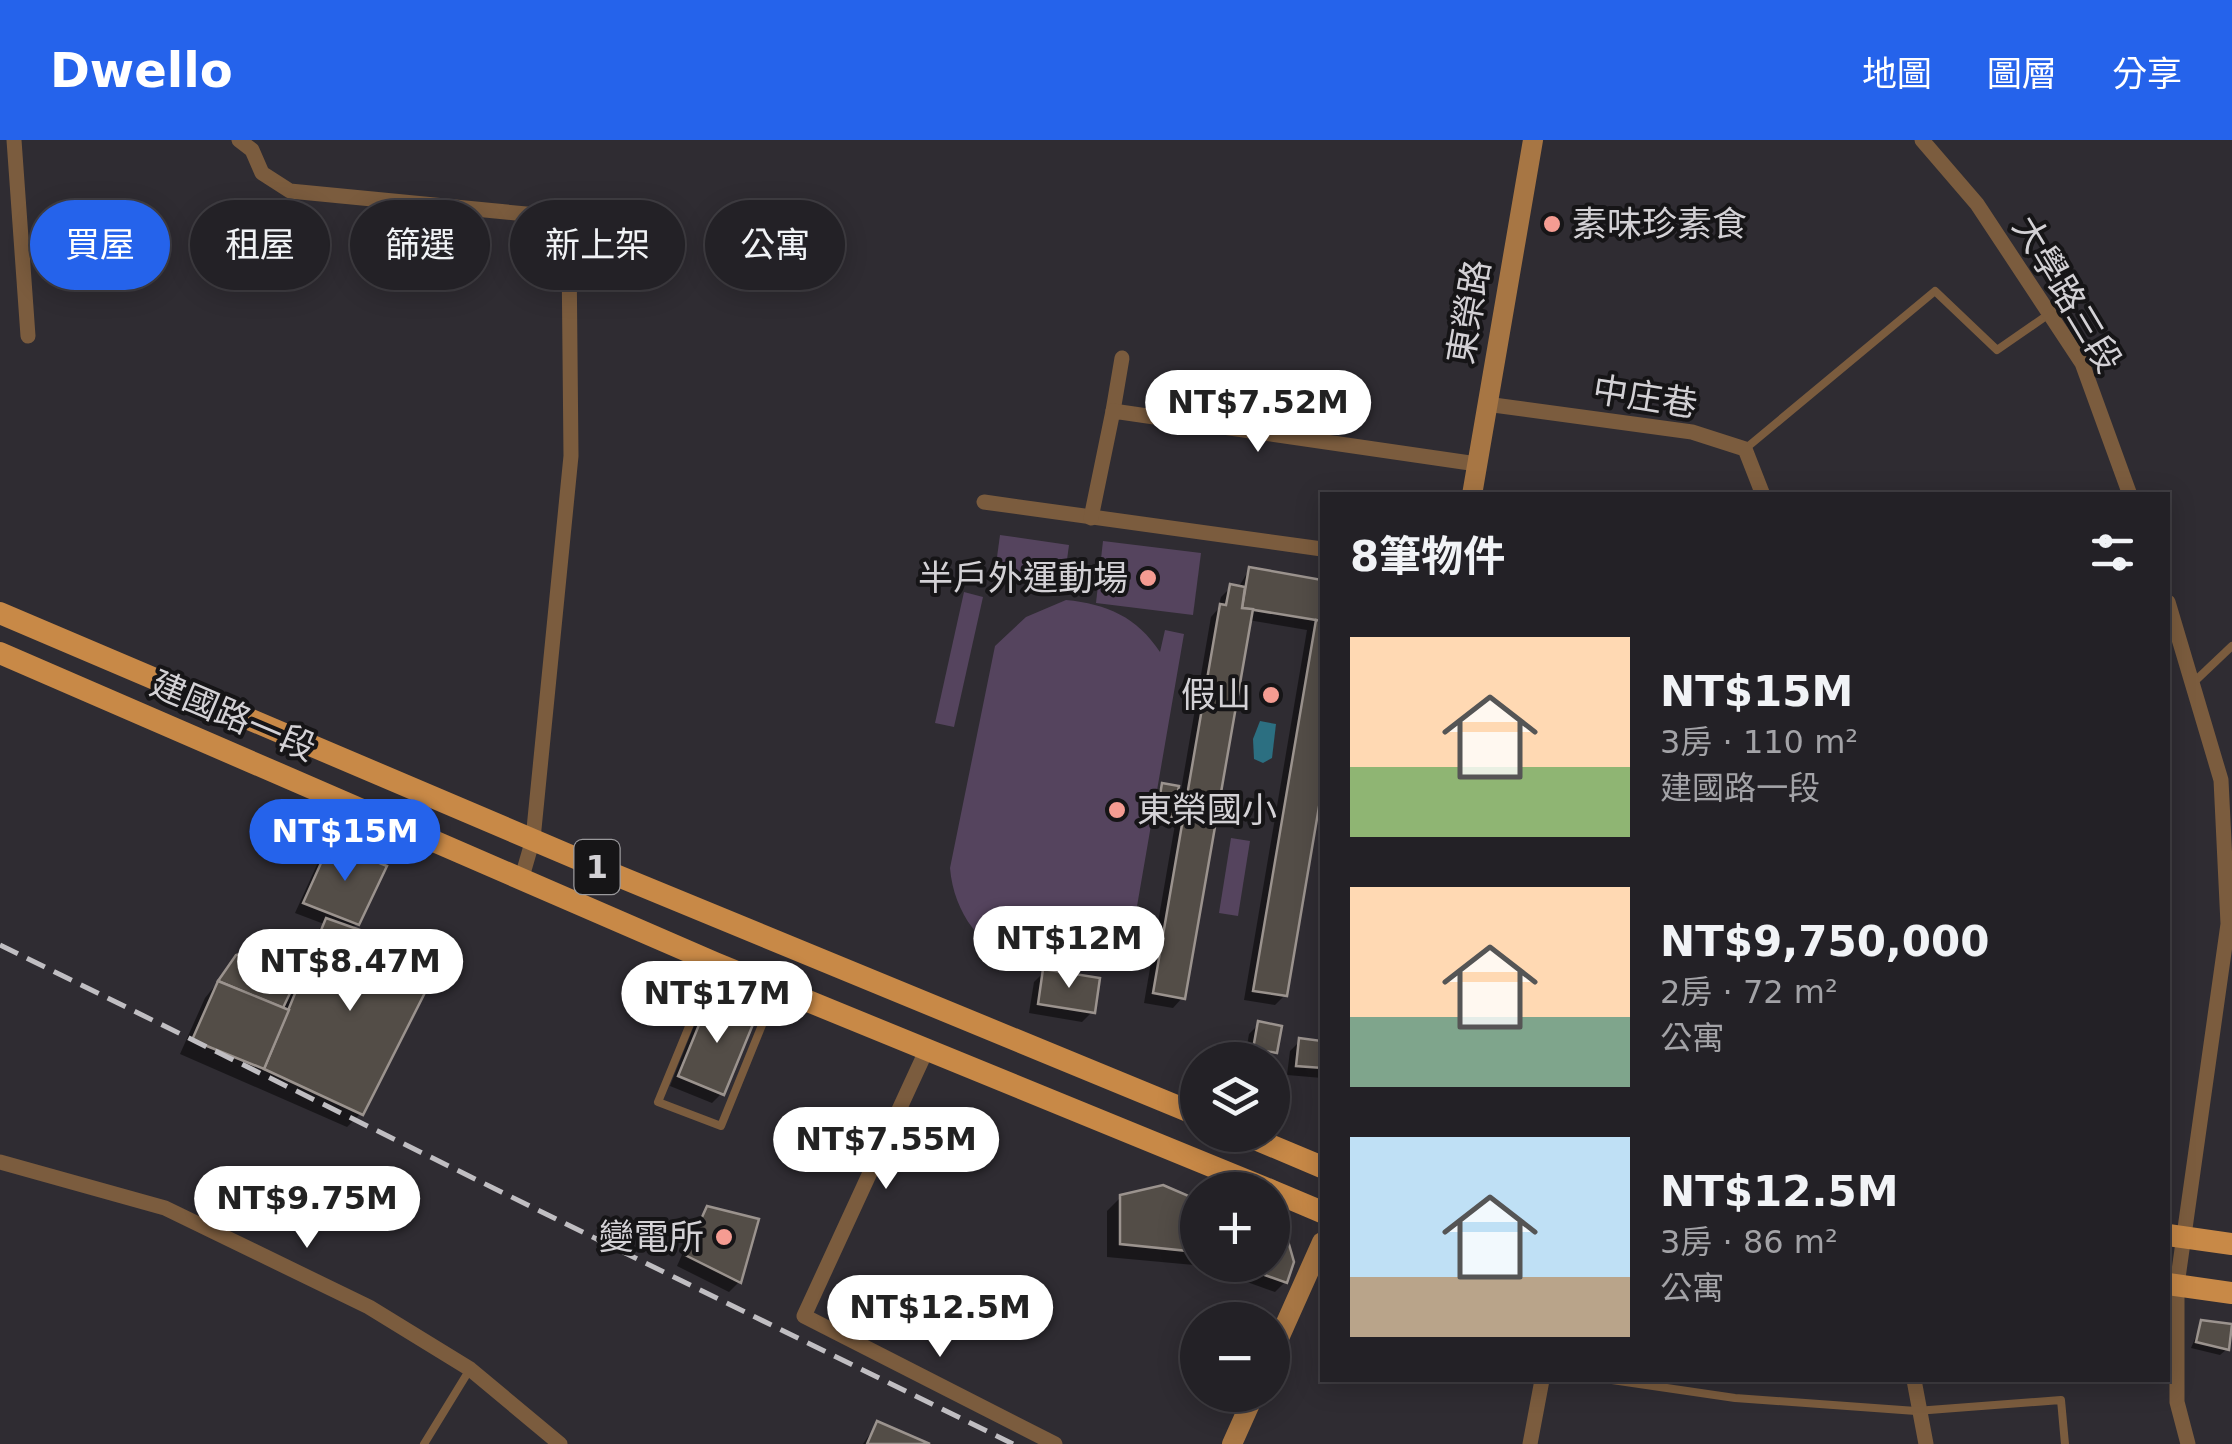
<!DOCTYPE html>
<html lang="zh-TW">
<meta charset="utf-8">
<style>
:root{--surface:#232126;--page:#2f2e32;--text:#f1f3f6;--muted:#a3a3a7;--line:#403e43;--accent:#2563eb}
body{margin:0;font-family:"DejaVu Sans","Noto Sans TC",sans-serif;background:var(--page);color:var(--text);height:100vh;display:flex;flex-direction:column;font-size:38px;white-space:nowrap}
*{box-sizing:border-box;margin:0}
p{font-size:32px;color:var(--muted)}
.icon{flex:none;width:55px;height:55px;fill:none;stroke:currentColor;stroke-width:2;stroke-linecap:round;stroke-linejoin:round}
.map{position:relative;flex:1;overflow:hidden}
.sheet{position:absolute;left:1320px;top:352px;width:850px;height:890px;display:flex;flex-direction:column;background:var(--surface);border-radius:0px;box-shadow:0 5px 25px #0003,0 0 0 2px var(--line)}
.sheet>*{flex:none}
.guide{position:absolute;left:30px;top:60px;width:950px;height:90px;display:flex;gap:20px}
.fabs{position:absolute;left:1180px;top:902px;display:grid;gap:20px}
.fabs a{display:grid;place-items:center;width:110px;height:110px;border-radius:50%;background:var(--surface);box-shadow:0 5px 25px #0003,0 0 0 2px var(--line);font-size:50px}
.price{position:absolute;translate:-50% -85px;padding:0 22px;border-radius:35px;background:#fff;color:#222;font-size:32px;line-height:65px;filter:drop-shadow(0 2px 5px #0008)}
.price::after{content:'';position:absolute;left:50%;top:60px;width:30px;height:22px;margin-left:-15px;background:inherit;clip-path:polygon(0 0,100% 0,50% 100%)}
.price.selected{background:var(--accent);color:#fff}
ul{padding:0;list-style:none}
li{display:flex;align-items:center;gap:30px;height:250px;padding:0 30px}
li span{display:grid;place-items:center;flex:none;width:280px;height:200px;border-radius:0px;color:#555}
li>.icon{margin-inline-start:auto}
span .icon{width:120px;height:120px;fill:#fffc;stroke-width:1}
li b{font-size:42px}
h2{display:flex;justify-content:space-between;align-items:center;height:120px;padding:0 30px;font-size:42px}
.pill{padding:0 35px;border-radius:45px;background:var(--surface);box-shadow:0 5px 25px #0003,0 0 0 2px var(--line);font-size:35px;line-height:90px}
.pill.selected{background:var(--accent);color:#fff}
header{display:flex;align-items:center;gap:60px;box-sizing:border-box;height:140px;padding:0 50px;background:var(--accent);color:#fff}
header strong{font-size:48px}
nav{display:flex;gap:55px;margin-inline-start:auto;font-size:35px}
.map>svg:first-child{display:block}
.green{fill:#55445e}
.water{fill:#2c6f81}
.shadow{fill:#0007}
.building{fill:#534d47;stroke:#9b938e;stroke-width:2.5}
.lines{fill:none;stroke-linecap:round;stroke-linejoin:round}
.lane{stroke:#7b5c3e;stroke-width:8}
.street{stroke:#7b5c3e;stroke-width:15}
.secondary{stroke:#a77644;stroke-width:20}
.primary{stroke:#c88947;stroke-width:22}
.rail{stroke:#c0bec2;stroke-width:5;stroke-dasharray:20 10;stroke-linecap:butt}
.poi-dot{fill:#f59c92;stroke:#161517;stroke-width:4}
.labels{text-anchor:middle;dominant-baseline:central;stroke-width:8;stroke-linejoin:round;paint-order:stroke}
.shield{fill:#161517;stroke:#9a999c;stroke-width:2.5}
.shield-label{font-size:32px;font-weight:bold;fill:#d3d1d5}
.poi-label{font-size:35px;fill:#d3d1d5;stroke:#161517;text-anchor:end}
.street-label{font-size:35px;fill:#d3d1d5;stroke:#161517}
</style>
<header>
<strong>Dwello</strong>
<nav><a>地圖</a><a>圖層</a><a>分享</a></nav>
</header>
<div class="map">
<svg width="2232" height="1304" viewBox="0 0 2232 1304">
<rect width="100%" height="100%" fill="#2f2c32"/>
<g class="green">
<path d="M 1000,395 L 1069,405 L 1064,442 L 995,432 Z"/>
<path d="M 1103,401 L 1201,413 L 1193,475 L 1096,463 Z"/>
<path d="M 964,452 L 983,457 L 954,587 L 935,583 Z"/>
<path d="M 1066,460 C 1107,464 1137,477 1160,512 L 1165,490 L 1184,494 L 1126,830 L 1106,827 L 1110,797 C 1046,859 957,812 950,728 L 995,506 L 1026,477 Z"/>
<path d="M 1231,698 L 1250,701 L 1238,776 L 1219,773 Z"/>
</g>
<path class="water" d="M 1260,581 L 1276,584 L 1272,618 L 1263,623 L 1254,619 L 1253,599 Z"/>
<g class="shadow">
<path d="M 1249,430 L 1322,442 L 1322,634 L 1285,855 L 1275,865 L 1244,860 L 1307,490 L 1248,480 L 1183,857 L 1173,868 L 1144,863 L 1211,477 L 1218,469 L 1221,457 L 1231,447 L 1238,448 Z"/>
<path d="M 1163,646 L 1171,676 L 1161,686 L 1148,684 L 1152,656 Z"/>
<path d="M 331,706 L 357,783 L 351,790 L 361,973 L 347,987 L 180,914 L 205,858 L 238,817 L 303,819 L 313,795 L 324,784 L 295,773 L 321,716 Z"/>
<path d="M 1044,832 L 1092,872 L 1082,882 L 1029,873 L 1034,842 Z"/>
<path d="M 710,861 L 722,953 L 712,963 L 670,946 L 700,871 Z"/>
<path d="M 1322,876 L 1322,938 L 1287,935 L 1290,911 L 1300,901 L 1318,903 Z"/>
<path d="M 1259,884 L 1275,912 L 1267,920 L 1245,918 L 1249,894 Z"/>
<path d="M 1121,1057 L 1198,1063 L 1198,1122 L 1194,1125 L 1107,1117 L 1107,1071 Z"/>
<path d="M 708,1069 L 739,1142 L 729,1152 L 677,1126 L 698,1079 Z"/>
<path d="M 1237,1125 L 1272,1125 L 1285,1142 L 1275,1152 L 1236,1138 Z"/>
<path d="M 2202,1182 L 2227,1209 L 2220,1215 L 2191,1208 Z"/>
<path d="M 877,1284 L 924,1304 L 863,1304 Z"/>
</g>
<g class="building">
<path d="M 1249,427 L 1322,440 L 1322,481 L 1242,468 Z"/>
<path d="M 1230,444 L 1245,447 L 1242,468 L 1253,469 L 1185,859 L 1153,853 L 1220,464 L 1226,465 Z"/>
<path d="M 1316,480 L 1322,481 L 1322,649 L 1287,856 L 1253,851 Z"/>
<path d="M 1162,643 L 1179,646 L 1173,677 L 1157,674 Z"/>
<path d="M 330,703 L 387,726 L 359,785 L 303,763 Z"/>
<path d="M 326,778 L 442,819 L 363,975 L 264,929 Z"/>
<path d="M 277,803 L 299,809 L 306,819 L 283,868 L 218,841 L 236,815 Z"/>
<path d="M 1043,829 L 1100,838 L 1095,873 L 1038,864 Z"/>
<path d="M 218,841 L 289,870 L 264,929 L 192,900 Z"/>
<path d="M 710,858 L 756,877 L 724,955 L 678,936 Z"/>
<path d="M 1258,881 L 1282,886 L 1277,913 L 1253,909 Z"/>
<path d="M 1299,898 L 1322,901 L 1322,928 L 1296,926 Z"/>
<path d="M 1163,1045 L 1198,1060 L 1198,1112 L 1120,1104 L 1120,1055 Z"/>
<path d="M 707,1066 L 759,1079 L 741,1143 L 685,1115 Z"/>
<path d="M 1272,1094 L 1288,1101 L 1294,1122 L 1287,1143 L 1245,1128 L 1272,1125 Z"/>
<path d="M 2201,1180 L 2232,1184 L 2229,1210 L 2196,1202 Z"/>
<path d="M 877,1281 L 930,1304 L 867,1304 Z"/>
</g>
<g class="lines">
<g class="lane">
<path d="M 1745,309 L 1935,151 L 1997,210 L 2049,174"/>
<path d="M 2194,542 L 2232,506"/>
<path d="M 713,828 L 658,962 L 721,986 L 775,853"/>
<path d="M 1612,1240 L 1735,1258 L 1916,1271 L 2061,1260 L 2065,1304"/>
<path d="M 424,1304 L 470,1229"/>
</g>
<g class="street">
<path d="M 14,0 L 28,196"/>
<path d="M 239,0 L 252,10 L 262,33 L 290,51 L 537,75 L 561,87 L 569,110 L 571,316 L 533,699 L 522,737"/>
<path d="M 1922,0 L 1977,64 L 2082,223 L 2130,355"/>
<path d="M 1486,264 L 1692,292 L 1745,309 L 1763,355"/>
<path d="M 1113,271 L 1122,218"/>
<path d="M 984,362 L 1322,409"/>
<path d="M 1091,378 L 1113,271 L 1477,324"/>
<path d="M 2168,462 L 2221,640 L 2228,784 L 2177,1145 L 2177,1262 L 2188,1304"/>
<path d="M 927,909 L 804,1176 L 1055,1304"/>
<path d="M 0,1022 L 165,1068 L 369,1167 L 470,1229 L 560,1304"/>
<path d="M 1914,1240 L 1926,1304"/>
<path d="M 1530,1304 L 1542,1240"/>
</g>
<g class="secondary">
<path d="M 1472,355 L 1533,0"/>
<path d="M 1272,1214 L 1322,1102"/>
<path d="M 1232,1304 L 1254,1255"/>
</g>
<g class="primary">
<path d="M 0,473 L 618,736 L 1198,975"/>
<path d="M 0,513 L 715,823 L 1270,1050"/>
<path d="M 1246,995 L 1322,1027"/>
<path d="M 1272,1051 L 1322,1072"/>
<path d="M 2168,1095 L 2232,1104"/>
<path d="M 2168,1144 L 2232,1153"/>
</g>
<path class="rail" d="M 0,805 L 1013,1304"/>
</g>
<g class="poi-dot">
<circle cx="1552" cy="84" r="10"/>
<circle cx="1148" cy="438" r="10"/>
<circle cx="1271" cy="555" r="10"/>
<circle cx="1117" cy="670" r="10"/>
<circle cx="724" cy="1097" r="10"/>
</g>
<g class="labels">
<rect class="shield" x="574.5" y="700" width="45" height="54" rx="8"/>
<g class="shield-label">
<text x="597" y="727">1</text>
</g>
<g class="poi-label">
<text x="1572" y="84" text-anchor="start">素味珍素食</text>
<text x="1128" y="438">半戶外運動場</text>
<text x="1251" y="555">假山</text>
<text x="1137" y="670" text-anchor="start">東榮國小</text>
<text x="704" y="1097">變電所</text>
</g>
<g class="street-label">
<text transform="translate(2067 154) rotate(59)">大學路三段</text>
<text transform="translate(1469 172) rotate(-80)">東榮路</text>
<text transform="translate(1645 257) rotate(9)">中庄巷</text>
<text transform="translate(233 576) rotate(23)">建國路一段</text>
</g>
</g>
</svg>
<div class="fabs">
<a><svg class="icon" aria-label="layers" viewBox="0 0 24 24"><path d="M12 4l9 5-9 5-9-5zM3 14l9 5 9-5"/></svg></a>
<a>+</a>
<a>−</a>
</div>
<b class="price" style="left:1258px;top:315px">NT$7.52M</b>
<b class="price selected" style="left:345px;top:744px">NT$15M</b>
<b class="price" style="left:1069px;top:851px">NT$12M</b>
<b class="price" style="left:350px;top:874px">NT$8.47M</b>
<b class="price" style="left:717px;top:906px">NT$17M</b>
<b class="price" style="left:886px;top:1052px">NT$7.55M</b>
<b class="price" style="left:307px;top:1111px">NT$9.75M</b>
<b class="price" style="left:940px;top:1220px">NT$12.5M</b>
<div class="guide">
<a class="pill selected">買屋</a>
<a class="pill">租屋</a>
<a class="pill">篩選</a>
<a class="pill">新上架</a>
<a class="pill">公寓</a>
</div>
<section class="sheet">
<h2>8筆物件<svg class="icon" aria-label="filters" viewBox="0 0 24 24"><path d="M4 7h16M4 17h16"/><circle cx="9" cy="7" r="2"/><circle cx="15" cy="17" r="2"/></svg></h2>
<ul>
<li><span style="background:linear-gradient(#ffd9b3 65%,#8fb573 0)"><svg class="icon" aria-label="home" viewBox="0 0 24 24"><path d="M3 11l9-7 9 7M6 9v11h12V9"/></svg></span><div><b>NT$15M</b><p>3房 · 110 m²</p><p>建國路一段</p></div></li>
<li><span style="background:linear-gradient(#ffd9b3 65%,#7fa58c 0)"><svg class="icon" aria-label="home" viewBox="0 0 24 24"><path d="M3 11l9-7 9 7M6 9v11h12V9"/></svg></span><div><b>NT$9,750,000</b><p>2房 · 72 m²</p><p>公寓</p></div></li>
<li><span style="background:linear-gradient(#bfe0f5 70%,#b9a48a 0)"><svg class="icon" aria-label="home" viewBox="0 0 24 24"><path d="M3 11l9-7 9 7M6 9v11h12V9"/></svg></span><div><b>NT$12.5M</b><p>3房 · 86 m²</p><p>公寓</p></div></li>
</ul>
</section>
</div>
